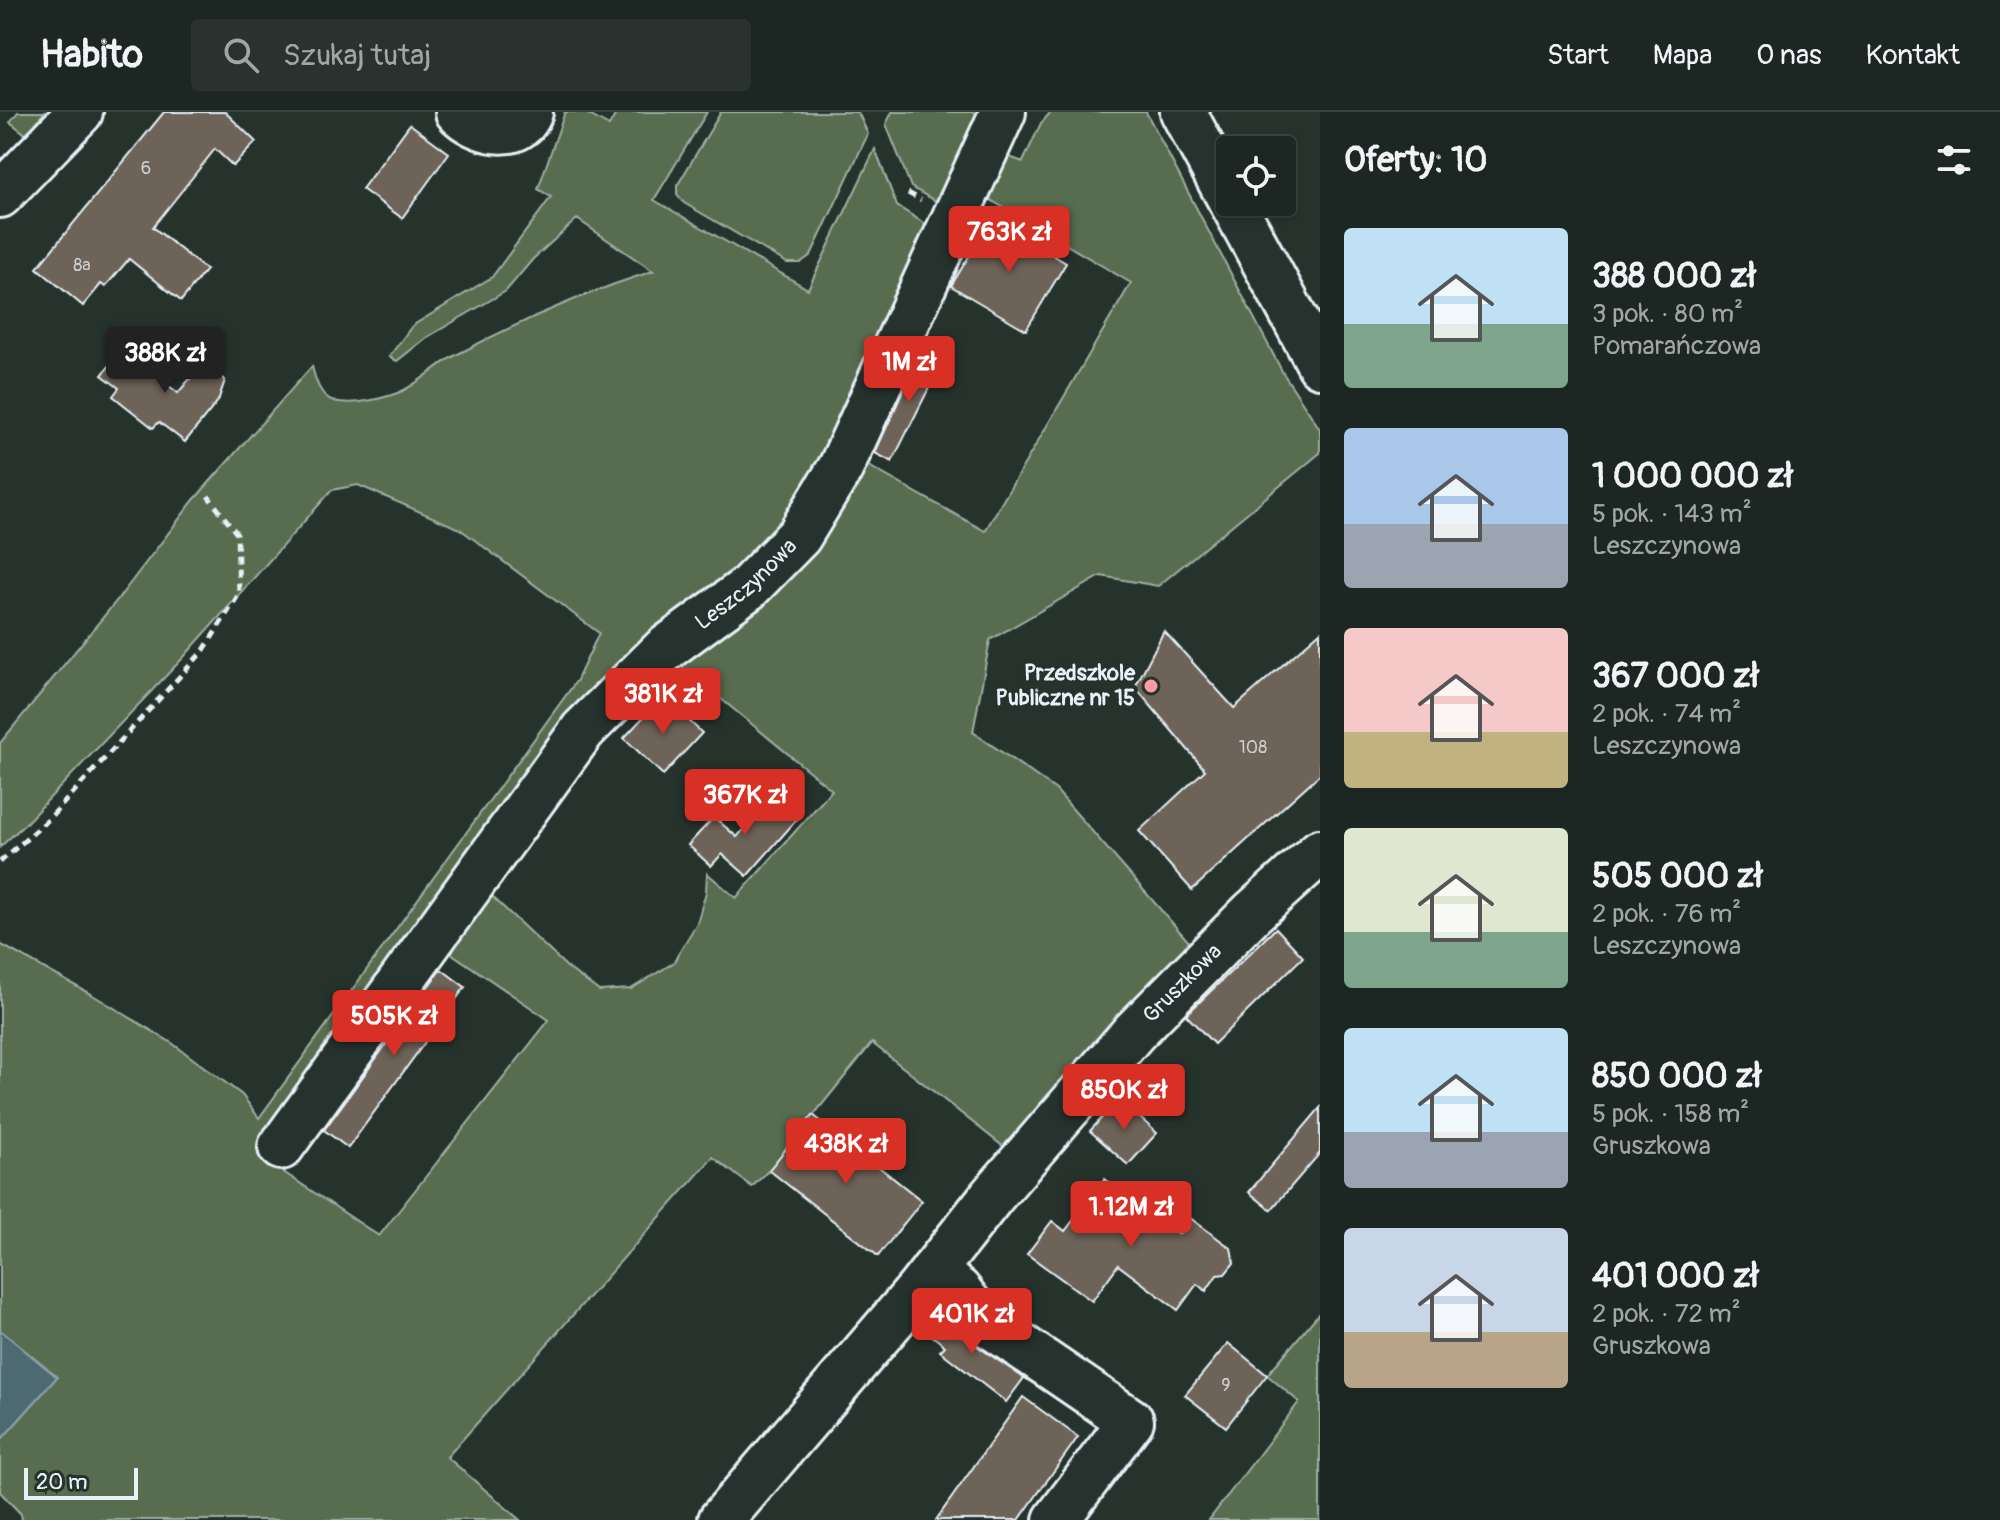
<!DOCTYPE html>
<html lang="pl">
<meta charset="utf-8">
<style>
:root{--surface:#1c2622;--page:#29322f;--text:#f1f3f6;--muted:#a0a5a5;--line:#3a4340;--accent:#d93025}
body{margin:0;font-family:Pangolin,sans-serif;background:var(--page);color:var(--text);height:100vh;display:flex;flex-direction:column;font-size:30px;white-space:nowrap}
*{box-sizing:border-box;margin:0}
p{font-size:26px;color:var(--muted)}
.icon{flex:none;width:44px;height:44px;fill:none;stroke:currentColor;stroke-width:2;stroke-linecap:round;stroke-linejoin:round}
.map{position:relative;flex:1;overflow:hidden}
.drawer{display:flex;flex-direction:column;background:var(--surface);width:680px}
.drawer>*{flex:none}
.buttons{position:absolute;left:1216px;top:24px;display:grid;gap:16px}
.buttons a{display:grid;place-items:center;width:80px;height:80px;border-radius:8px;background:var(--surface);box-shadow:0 2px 6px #0004,0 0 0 2px var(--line);font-size:40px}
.scale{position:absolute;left:24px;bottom:20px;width:114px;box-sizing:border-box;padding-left:8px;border:4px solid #e8f1f8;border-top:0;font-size:22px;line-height:28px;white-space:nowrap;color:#e8f1f8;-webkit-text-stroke:6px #26332d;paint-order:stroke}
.price{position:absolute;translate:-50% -68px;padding:0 18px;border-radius:8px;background:var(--accent);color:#fff;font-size:26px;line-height:52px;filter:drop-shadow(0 2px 4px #0008)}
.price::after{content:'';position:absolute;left:50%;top:48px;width:24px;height:18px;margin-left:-12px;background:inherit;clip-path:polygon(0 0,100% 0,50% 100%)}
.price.selected{background:#222;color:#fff}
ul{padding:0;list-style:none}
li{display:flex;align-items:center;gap:24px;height:200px;padding:0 24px}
li span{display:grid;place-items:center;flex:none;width:224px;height:160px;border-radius:8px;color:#555}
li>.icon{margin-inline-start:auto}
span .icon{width:96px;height:96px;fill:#fffc;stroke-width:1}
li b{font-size:34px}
h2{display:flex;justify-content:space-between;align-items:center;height:96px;padding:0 24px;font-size:34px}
header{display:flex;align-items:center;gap:48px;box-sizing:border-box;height:112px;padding:0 40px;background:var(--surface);border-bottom:2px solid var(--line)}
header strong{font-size:38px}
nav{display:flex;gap:44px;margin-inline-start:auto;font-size:28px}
.search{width:560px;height:72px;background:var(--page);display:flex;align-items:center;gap:20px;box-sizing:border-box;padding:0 28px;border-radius:8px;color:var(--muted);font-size:30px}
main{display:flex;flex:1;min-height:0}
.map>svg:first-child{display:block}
.green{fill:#586d50;stroke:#a0afa4;stroke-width:2}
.water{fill:#4d6a73;stroke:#8ba0a8;stroke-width:2}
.building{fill:#6e6358;stroke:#e8f1f8;stroke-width:2}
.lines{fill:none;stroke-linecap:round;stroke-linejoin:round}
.minor-casing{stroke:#e8f1f8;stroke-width:50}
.path{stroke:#e8f1f8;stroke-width:5;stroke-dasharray:8 6;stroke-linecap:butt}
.minor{stroke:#26332d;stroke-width:44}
.poi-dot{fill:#ff9aa2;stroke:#26332d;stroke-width:3}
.labels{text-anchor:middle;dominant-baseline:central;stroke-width:8;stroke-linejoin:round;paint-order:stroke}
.number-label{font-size:18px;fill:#caced0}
.street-label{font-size:22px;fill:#e8f1f8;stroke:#26332d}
.poi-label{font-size:22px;font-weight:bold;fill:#e8f1f8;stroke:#26332d;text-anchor:end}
</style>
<header>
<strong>Habito</strong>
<div class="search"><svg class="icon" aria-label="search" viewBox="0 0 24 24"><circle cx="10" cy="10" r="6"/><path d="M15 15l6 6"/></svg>Szukaj tutaj</div>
<nav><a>Start</a><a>Mapa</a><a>O nas</a><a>Kontakt</a></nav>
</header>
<main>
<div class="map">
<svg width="1320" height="1408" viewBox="0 0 1320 1408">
<rect width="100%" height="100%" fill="#26332d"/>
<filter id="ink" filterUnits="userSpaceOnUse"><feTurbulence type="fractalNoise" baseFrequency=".0125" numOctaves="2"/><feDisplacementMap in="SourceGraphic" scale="16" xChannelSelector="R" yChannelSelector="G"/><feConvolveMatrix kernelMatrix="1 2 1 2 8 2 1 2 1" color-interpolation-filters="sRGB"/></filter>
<g filter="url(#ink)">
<g class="green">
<path d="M 18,0 L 44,0 L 27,23 L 10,10 Z"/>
<path d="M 565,0 L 584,0 L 609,14 L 617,0 L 707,0 L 654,88 L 808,177 L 875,37 L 897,94 L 935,118 L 831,355 L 791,417 L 722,485 L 658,533 L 583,602 L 422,825 L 273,1020 L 258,1043 L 379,1124 L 549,908 L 439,833 L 482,775 L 568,856 L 599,879 L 631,877 L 673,851 L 697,811 L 706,780 L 707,761 L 736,786 L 832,678 L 670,545 L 710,520 L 759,482 L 811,431 L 858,348 L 985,419 L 1131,171 L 984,84 L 1004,43 L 1023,50 L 1041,11 L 1051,0 L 1146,0 L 1283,261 L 1320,317 L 1320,341 L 1158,474 L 1101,464 L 990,528 L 973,620 L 1056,678 L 1189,830 L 1009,1039 L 872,931 L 769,1058 L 752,1075 L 713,1045 L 447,1345 L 520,1408 L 22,1408 L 21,1402 L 0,1380 L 0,1329 L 57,1265 L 0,1218 L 0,832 L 96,885 L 172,931 L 242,983 L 259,1006 L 577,568 L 599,521 L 460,417 L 358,373 L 332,378 L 182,547 L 24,713 L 0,735 L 0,631 L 118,487 L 193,389 L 312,254 C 315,267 320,285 334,289 C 353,294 382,287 400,280 C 420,271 437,253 456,243 C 520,209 584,181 653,159 L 577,107 L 533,147 L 506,179 L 426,226 L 397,249 L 389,245 L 412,214 L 492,165 L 551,85 L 538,77 Z"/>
<path d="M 721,0 L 858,0 L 868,22 L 811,143 L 800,151 L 787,151 L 684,91 L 677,82 L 677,74 Z"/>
<path d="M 892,0 L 988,0 L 946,95 L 911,75 L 886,12 Z"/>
<path d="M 1320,1200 L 1320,1408 L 1209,1408 L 1299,1290 L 1267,1263 Z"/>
</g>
<path class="water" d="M 0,1218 L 57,1265 L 0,1329 Z"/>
<g class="building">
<path d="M 164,0 L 225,0 L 256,30 L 233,54 L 215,37 L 153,115 L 206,158 L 181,189 L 129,147 L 105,175 L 101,172 L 83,194 L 37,156 Z"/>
<path d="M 410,12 L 449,41 L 402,106 L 362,77 Z"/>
<path d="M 992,106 L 1066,151 L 1026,218 L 951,174 Z"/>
<path d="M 123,237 L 178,281 L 203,251 L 225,268 L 218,289 L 185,330 L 159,310 L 153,316 L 113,284 L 119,276 L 102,263 Z"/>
<path d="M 922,237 L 943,248 L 892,350 L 875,341 Z"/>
<path d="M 1164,519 L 1234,596 L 1320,520 L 1320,662 L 1192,778 L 1139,719 L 1205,658 L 1135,575 Z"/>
<path d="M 663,584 L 702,621 L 663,663 L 624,626 Z"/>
<path d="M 774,683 L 799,705 L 747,764 L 722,742 L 711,754 L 688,733 L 714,705 L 737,725 Z"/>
<path d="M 1276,816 L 1303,845 L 1214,932 L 1186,903 Z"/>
<path d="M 441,857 L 465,875 L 348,1036 L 324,1018 Z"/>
<path d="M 1119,987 L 1157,1021 L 1128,1053 L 1090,1019 Z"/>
<path d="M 1320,996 L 1320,1041 L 1271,1098 L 1249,1080 Z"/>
<path d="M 813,1003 L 922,1089 L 878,1144 L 769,1058 Z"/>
<path d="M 1105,1067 L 1179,1122 L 1190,1106 L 1231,1136 L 1234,1151 L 1225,1162 L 1217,1163 L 1206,1179 L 1197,1172 L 1178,1198 L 1118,1153 L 1092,1189 L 1027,1142 L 1052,1109 L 1065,1119 Z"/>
<path d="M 938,1194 L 967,1227 L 1024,1266 L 1006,1290 L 940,1239 L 945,1234 L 920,1214 Z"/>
<path d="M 1228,1231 L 1267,1263 L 1226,1315 L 1185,1283 Z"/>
<path d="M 1023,1285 L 1078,1325 L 1019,1408 L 936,1408 Z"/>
</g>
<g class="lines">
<defs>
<g id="minor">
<path d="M 458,0 C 475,18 519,31 530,0"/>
<path d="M 1183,0 L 1230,87"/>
<path d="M 0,83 L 80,0"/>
<path d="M 1232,90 L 1320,253"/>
<path id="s1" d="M 281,1035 L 583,618 L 665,537 L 748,476 L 799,424 L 841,355 L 1003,0"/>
<path d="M 933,1159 L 958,1178 L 981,1207 L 1131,1309 L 1056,1408"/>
<path id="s2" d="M 721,1408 L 919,1177 L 992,1084 L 1134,920 L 1252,801 L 1320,740"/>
</g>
</defs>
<use href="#minor" class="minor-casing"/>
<g class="path">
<path d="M 908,81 L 921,88"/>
<path d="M 0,750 L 49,707 L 204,538 L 239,482 L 237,422 L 208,384"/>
</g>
<use href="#minor" class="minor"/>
</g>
</g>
<circle class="poi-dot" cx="1151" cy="574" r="8"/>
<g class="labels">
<g class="number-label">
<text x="146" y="56">6</text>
<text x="82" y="153">8a</text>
<text x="1253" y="635">108</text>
<text x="1226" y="1273">9</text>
</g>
<g class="street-label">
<text stroke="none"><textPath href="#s1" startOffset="734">Leszczynowa</textPath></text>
<text stroke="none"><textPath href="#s2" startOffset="708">Gruszkowa</textPath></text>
</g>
<g class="poi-label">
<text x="1135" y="561">Przedszkole<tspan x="1135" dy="25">Publiczne nr 15</tspan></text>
</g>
</g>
</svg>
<div class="buttons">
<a><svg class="icon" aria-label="locate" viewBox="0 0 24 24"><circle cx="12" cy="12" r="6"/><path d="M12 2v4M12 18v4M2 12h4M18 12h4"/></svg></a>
</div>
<div class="scale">20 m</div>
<b class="price" style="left:1009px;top:162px">763K zł</b>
<b class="price selected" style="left:165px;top:283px">388K zł</b>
<b class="price" style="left:909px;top:292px">1M zł</b>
<b class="price" style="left:663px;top:624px">381K zł</b>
<b class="price" style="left:745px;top:725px">367K zł</b>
<b class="price" style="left:394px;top:946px">505K zł</b>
<b class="price" style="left:1124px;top:1020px">850K zł</b>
<b class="price" style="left:846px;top:1074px">438K zł</b>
<b class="price" style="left:1131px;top:1137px">1.12M zł</b>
<b class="price" style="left:972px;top:1244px">401K zł</b>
</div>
<section class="drawer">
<h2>Oferty: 10<svg class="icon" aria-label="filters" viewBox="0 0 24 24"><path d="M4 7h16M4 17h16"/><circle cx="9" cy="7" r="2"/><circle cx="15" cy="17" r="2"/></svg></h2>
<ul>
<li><span style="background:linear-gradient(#bfe0f5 60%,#7fa58c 0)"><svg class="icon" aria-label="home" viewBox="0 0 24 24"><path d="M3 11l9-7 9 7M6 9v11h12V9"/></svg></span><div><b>388 000 zł</b><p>3 pok. · 80 m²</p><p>Pomarańczowa</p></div></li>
<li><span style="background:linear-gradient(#a9c7e8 60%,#9aa5b1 0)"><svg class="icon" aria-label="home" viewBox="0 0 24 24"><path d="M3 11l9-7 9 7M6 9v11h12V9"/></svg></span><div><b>1 000 000 zł</b><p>5 pok. · 143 m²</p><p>Leszczynowa</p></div></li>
<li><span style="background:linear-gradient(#f6c9c9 65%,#c2b280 0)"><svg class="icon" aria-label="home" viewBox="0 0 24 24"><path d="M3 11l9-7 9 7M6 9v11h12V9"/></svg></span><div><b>367 000 zł</b><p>2 pok. · 74 m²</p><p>Leszczynowa</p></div></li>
<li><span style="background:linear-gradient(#dfe7d0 65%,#7fa58c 0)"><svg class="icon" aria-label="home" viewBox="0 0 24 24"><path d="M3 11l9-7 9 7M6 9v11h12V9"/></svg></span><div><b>505 000 zł</b><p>2 pok. · 76 m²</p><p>Leszczynowa</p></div></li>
<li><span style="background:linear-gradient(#bfe0f5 65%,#9aa5b1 0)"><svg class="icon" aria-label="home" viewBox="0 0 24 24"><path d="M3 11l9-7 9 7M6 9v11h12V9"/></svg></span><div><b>850 000 zł</b><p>5 pok. · 158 m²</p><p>Gruszkowa</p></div></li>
<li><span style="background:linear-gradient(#c9d6e8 65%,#b9a48a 0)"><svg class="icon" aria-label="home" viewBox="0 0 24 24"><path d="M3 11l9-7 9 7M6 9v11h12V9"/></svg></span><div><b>401 000 zł</b><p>2 pok. · 72 m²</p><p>Gruszkowa</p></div></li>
</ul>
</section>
</main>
